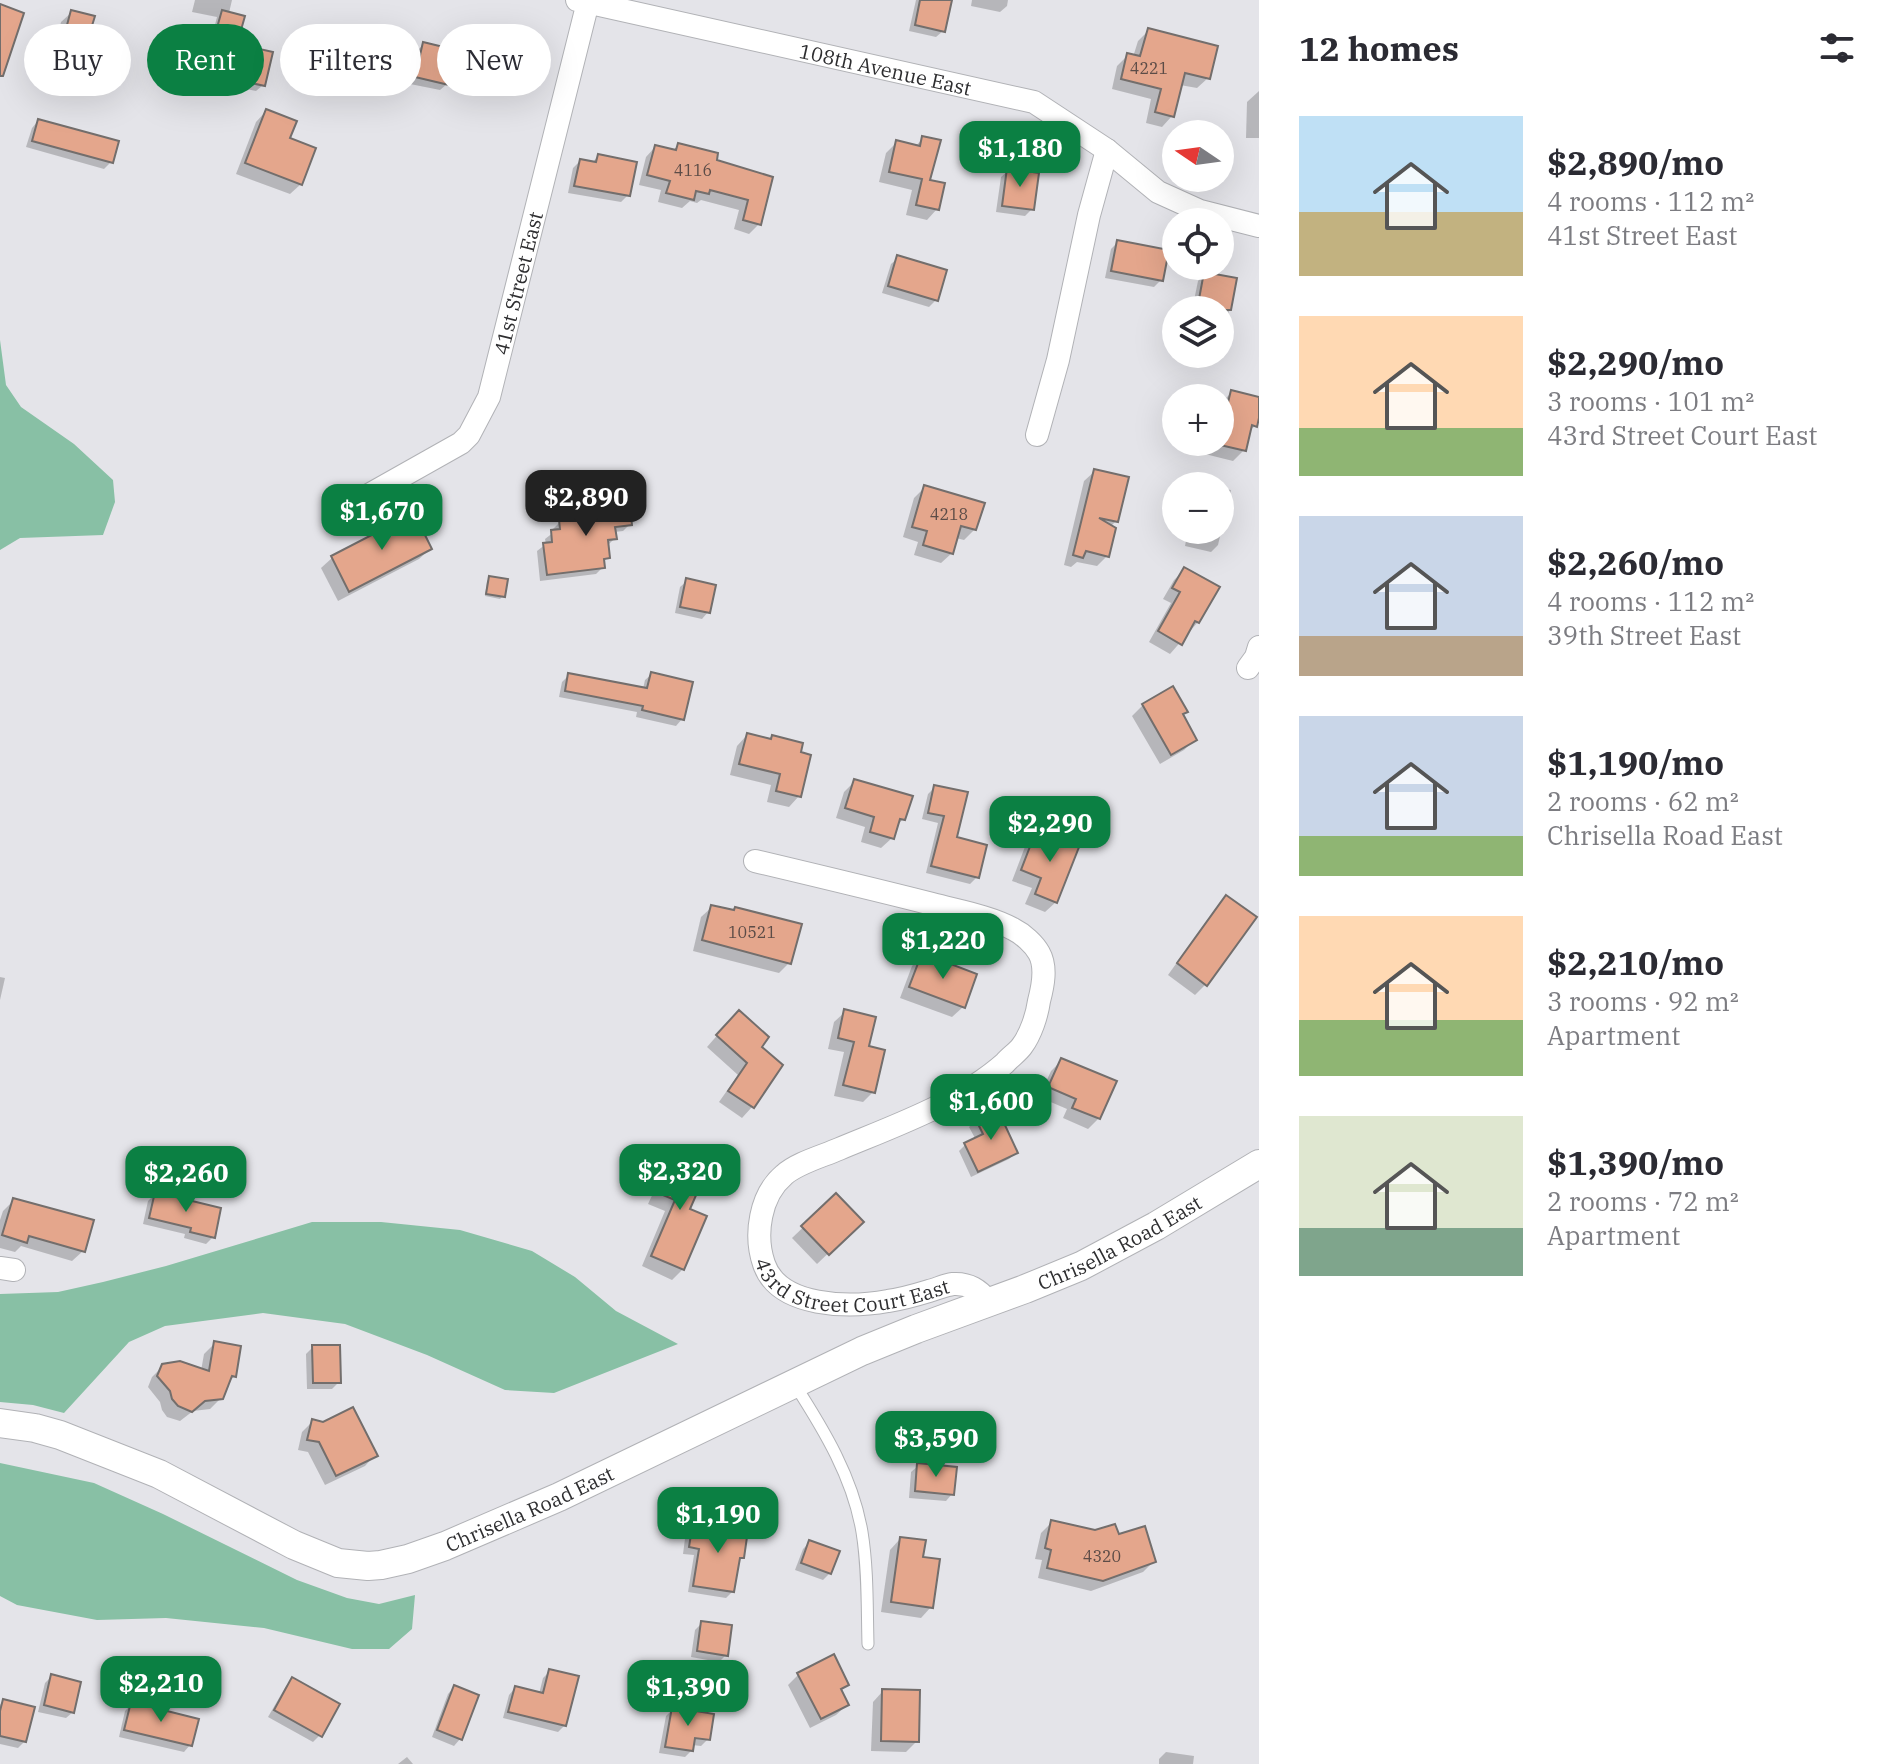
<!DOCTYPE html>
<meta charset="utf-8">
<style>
:root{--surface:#fff;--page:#f7f7f7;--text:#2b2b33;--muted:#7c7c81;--accent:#0b8043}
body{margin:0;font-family:"IBM Plex Serif",serif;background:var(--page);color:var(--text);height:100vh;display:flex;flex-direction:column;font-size:30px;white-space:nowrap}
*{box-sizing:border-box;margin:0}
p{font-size:26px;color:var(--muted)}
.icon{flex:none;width:44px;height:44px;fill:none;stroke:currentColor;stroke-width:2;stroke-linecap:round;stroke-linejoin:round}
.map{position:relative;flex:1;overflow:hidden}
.drawer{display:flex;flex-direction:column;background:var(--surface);width:640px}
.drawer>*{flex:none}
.hud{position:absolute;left:24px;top:24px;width:760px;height:72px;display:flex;gap:16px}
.needle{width:52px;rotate:283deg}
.buttons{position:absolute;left:1162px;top:120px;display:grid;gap:16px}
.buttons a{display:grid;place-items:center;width:72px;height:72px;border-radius:50%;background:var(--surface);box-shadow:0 8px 32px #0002;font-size:40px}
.price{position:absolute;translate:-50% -68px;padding:0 18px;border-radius:16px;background:var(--accent);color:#fff;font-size:26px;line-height:52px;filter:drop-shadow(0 2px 4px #0008)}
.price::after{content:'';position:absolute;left:50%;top:48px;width:24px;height:18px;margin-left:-12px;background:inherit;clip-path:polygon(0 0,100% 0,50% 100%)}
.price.selected{background:#222;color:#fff}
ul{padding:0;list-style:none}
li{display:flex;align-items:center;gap:24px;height:200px;padding:0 40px}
li span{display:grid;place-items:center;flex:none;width:224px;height:160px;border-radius:0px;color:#555}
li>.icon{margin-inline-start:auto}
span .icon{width:96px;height:96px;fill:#fffc;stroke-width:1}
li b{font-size:34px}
h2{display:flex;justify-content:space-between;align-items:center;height:96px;padding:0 40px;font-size:34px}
.pill{padding:0 28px;border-radius:36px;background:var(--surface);box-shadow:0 8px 32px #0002;font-size:28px;line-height:72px}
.pill.selected{background:var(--accent);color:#fff}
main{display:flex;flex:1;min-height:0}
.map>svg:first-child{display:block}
.green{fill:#88c0a5}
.shadow{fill:#0003}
.building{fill:#e4a68c;stroke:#736e6c;stroke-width:2}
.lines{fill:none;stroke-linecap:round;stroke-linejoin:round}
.service-casing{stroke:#b1b2b6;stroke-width:13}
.minor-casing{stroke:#b1b2b6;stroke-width:24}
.tertiary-casing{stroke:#b1b2b6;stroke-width:30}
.service{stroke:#fff;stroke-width:11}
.minor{stroke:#fff;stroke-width:22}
.tertiary{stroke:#fff;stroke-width:28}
.labels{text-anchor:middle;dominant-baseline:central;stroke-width:6;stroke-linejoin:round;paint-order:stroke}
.number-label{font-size:16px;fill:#5c4c47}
.street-label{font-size:20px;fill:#2e2e30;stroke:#f1f1f6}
</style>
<main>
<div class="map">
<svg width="1259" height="1764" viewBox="0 0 1259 1764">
<rect width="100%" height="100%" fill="#e4e4e9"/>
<g class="green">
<path d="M 0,340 L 6,385 L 21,407 L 74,444 L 113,480 L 115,502 L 103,535 L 20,538 L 0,550 Z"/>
<path d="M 312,1222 L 381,1222 L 460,1230 L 532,1251 L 575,1277 L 616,1311 L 678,1344 L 554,1393 L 505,1390 L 427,1355 L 345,1324 L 263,1313 L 165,1326 L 129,1342 L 64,1413 L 33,1405 L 0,1402 L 0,1294 L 58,1292 L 103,1282 L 166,1266 Z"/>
<path d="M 0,1463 L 94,1483 L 163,1514 L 297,1580 L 347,1598 L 379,1604 L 415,1595 L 412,1629 L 389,1649 L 352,1649 L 264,1628 L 166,1618 L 97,1620 L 17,1605 L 0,1596 Z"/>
</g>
<g class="shadow">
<path d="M 195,0 L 232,0 L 229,13 L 235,45 L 263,85 L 256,91 L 236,87 L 239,74 L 170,55 L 173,43 L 180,36 L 210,44 L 217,17 L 192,12 Z"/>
<path d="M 916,0 L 950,0 L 943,31 L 936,37 L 909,31 Z"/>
<path d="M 972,0 L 1008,0 L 1007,6 L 1000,12 L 971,6 Z"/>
<path d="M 72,12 L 89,30 L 108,68 L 97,79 L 50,65 L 61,22 Z"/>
<path d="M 1148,31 L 1208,78 L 1197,88 L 1180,85 L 1172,116 L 1162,127 L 1146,123 L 1151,99 L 1112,89 L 1117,66 L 1128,55 L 1133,57 L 1138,41 Z"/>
<path d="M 424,44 L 447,84 L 440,90 L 410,84 L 417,51 Z"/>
<path d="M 1259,91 L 1259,138 L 1246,138 L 1247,102 Z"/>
<path d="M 266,111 L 288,139 L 301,184 L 290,194 L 236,174 L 256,122 Z"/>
<path d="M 38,121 L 111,162 L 104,169 L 26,147 L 32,128 Z"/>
<path d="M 923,138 L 928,181 L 937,209 L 927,220 L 906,215 L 912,190 L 879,182 L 886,153 L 897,142 L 915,147 Z"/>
<path d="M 678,146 L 715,162 L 771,178 L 759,224 L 749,234 L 734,229 L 739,210 L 701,200 L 697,203 L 690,201 L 682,208 L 658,202 L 661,190 L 639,185 L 646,157 L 655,147 L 672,151 Z"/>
<path d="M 598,156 L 628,195 L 621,202 L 568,193 L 573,168 L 580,161 L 592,163 Z"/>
<path d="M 1008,171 L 1032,209 L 1025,216 L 996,212 L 1001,177 Z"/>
<path d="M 1118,242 L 1161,280 L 1154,287 L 1105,278 L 1111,249 Z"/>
<path d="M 898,258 L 936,300 L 929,307 L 882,293 L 891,264 Z"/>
<path d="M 1204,274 L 1235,280 L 1226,326 L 1220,332 L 1220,310 L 1192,310 L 1198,281 Z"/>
<path d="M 1232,392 L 1259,399 L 1259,409 L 1255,426 L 1248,432 L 1244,450 L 1233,461 L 1197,452 L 1199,442 L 1220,442 L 1220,407 L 1221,403 Z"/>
<path d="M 1095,471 L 1116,521 L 1110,527 L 1107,556 L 1097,566 L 1077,562 L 1071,567 L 1064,565 L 1084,481 Z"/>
<path d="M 925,487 L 975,529 L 964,540 L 956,538 L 952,553 L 941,563 L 914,555 L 918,542 L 903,537 L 914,498 Z"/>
<path d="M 1220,488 L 1231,490 L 1218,545 L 1211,552 L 1185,546 L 1188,530 L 1220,530 Z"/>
<path d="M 593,503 L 630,524 L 623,531 L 614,532 L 615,538 L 608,545 L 608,557 L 603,562 L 603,567 L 596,574 L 540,581 L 537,551 L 546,544 L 545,539 L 554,532 L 553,529 L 560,522 L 588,519 L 587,510 Z"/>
<path d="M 430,549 L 419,559 L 338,601 L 321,568 L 332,558 Z"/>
<path d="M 1185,569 L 1198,622 L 1170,654 L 1149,642 L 1171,603 L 1163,599 L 1174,580 Z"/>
<path d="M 490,578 L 503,596 L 500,599 L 485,596 L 487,581 Z"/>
<path d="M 687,581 L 708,612 L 702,619 L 675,613 L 680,587 Z"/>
<path d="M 652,674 L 682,719 L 676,726 L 636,717 L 637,712 L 559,697 L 562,682 L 569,675 L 643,689 L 645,680 Z"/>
<path d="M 1172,688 L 1182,715 L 1194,740 L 1184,750 L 1160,764 L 1132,716 L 1143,705 Z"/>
<path d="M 747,735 L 769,740 L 772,737 L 799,796 L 789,807 L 767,802 L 771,785 L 730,775 L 737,746 Z"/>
<path d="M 855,781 L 903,819 L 896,827 L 892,838 L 881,848 L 861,842 L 865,827 L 836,818 L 844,792 Z"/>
<path d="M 935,787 L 955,839 L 977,877 L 970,884 L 926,873 L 938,823 L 922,819 L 928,794 Z"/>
<path d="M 1036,833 L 1056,902 L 1045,912 L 1025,904 L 1032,888 L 1012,881 L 1026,844 Z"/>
<path d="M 1227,897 L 1206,984 L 1195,995 L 1168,975 L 1216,908 Z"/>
<path d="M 712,907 L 789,963 L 779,973 L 693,951 L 701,917 Z"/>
<path d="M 922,955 L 963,1007 L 952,1017 L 900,998 L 912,966 Z"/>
<path d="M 0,977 L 5,978 L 0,1000 Z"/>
<path d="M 845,1012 L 867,1047 L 873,1092 L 863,1102 L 834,1096 L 844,1052 L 828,1049 L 834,1022 Z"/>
<path d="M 728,1023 L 781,1066 L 752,1107 L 742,1118 L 719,1102 L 738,1075 L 707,1047 Z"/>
<path d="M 1061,1061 L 1099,1118 L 1088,1129 L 1063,1118 L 1067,1109 L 1039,1097 L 1051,1071 Z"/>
<path d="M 976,1120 L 1016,1153 L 1009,1159 L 971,1177 L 959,1151 L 966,1144 L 976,1140 L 969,1127 Z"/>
<path d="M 667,1156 L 687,1210 L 683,1269 L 672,1280 L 642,1266 L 665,1211 L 648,1204 L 657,1185 L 650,1182 L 656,1167 Z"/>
<path d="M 155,1194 L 213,1237 L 206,1244 L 184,1238 L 185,1234 L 143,1224 L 148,1201 Z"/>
<path d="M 836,1196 L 861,1222 L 817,1264 L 792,1238 Z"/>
<path d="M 14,1200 L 83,1251 L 72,1261 L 21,1246 L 15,1252 L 0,1248 L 0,1220 L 3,1211 Z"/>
<path d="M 215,1343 L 235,1376 L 227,1383 L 221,1398 L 210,1409 L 193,1411 L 180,1421 L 167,1417 L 162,1410 L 160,1402 L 148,1387 L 152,1377 L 163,1366 L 201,1371 L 204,1354 Z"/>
<path d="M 313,1347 L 339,1382 L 332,1389 L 307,1389 L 306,1354 Z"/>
<path d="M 312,1422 L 375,1455 L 365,1466 L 325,1485 L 308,1452 L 298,1450 L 302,1432 Z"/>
<path d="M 918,1466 L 952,1494 L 946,1501 L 909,1498 L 911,1472 Z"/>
<path d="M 1052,1522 L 1154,1561 L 1143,1572 L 1091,1591 L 1038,1578 L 1042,1560 L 1035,1559 L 1041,1533 Z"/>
<path d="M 693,1524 L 742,1557 L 737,1562 L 733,1591 L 726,1598 L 688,1592 L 694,1555 L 683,1554 L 686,1531 Z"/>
<path d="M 900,1539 L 921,1558 L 931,1607 L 921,1618 L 881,1612 L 890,1550 Z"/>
<path d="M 810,1542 L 830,1573 L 823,1580 L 795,1570 L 803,1549 Z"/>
<path d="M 702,1623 L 726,1655 L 719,1662 L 691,1657 L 695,1630 Z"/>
<path d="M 550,1671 L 565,1725 L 558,1732 L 503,1718 L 509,1695 L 515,1688 L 539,1694 L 543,1678 Z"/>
<path d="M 799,1674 L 847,1685 L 840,1692 L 847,1705 L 836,1715 L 810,1728 L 788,1685 Z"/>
<path d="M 51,1677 L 73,1712 L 66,1718 L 38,1712 L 45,1683 Z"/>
<path d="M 292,1680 L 320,1735 L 313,1742 L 268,1717 L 286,1686 Z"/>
<path d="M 454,1687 L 460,1739 L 454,1746 L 432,1737 L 448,1694 Z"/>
<path d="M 883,1691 L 917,1741 L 906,1752 L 871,1751 L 873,1702 Z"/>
<path d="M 3,1701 L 25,1741 L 18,1748 L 0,1744 L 0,1705 Z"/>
<path d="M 131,1705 L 190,1745 L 184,1752 L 119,1737 L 125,1711 Z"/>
<path d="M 673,1709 L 708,1739 L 701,1746 L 692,1745 L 692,1750 L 685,1757 L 659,1753 L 666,1716 Z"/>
<path d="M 1166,1752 L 1194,1756 L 1193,1764 L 1159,1764 L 1159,1759 Z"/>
<path d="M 407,1757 L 413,1764 L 398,1764 Z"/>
</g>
<g class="building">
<path d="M 920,0 L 952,0 L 945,32 L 915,25 Z"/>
<path d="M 0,4 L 24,13 L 3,76 L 0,76 Z"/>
<path d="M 71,10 L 95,16 L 91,29 L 118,36 L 109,69 L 59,55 Z"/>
<path d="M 222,10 L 245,16 L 237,44 L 273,52 L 265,86 L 242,81 L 244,68 L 176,49 L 179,34 L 213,42 Z"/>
<path d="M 1148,28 L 1218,46 L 1210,79 L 1185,73 L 1174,117 L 1155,112 L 1161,89 L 1121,79 L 1127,53 L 1140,56 Z"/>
<path d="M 423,42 L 456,50 L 449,85 L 415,77 Z"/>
<path d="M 266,109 L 297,121 L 290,138 L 316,148 L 302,185 L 245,163 Z"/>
<path d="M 38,119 L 119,141 L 113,163 L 32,141 Z"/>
<path d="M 922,136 L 941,140 L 930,180 L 945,183 L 939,210 L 916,205 L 922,179 L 889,172 L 896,140 L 920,146 Z"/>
<path d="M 678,143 L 718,153 L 717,160 L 773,177 L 761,225 L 743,220 L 748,200 L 710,190 L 709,194 L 696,191 L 694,200 L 666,193 L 670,181 L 647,175 L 655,145 L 676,150 Z"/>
<path d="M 598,154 L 637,162 L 630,196 L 574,186 L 580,159 L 596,162 Z"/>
<path d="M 1007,168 L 1039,173 L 1034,210 L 1002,206 Z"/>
<path d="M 1117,240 L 1169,250 L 1163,281 L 1111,271 Z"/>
<path d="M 897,255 L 947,270 L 938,301 L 888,286 Z"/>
<path d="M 1204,272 L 1237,278 L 1231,310 L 1197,310 Z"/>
<path d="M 1231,390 L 1259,397 L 1259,418 L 1257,427 L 1252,425 L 1246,451 L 1220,445 L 1220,414 L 1225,415 Z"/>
<path d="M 1094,469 L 1129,477 L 1118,522 L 1099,518 L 1116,528 L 1109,557 L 1086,551 L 1083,558 L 1073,555 Z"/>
<path d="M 924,485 L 985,503 L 976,530 L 961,526 L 953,554 L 923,545 L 927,531 L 912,527 Z"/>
<path d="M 629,497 L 632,525 L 615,527 L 617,539 L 608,540 L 610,558 L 604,559 L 605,568 L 547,575 L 543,543 L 552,542 L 551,530 L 560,529 L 559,520 L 594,516 L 593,502 Z"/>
<path d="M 414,513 L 432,549 L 349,592 L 331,556 Z"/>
<path d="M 1184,567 L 1220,587 L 1199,623 L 1195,621 L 1182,645 L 1158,631 L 1180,592 L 1172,588 Z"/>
<path d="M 489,576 L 508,579 L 505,597 L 486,594 Z"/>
<path d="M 686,578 L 716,585 L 710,613 L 680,607 Z"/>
<path d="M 651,672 L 693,682 L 684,720 L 642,710 L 643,706 L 565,691 L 568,673 L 647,688 Z"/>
<path d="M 1173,686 L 1188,712 L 1183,714 L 1197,740 L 1171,755 L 1142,704 Z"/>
<path d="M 747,733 L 771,739 L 772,735 L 803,743 L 801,752 L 811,755 L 801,797 L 776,791 L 780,774 L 739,764 Z"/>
<path d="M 854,779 L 913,796 L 905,820 L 900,819 L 894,839 L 870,832 L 874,817 L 845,808 Z"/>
<path d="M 934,785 L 968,792 L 957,837 L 987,845 L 979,878 L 931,866 L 944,816 L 928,813 Z"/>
<path d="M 1036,831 L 1079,847 L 1057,903 L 1035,894 L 1041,878 L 1021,870 Z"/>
<path d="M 1226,895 L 1257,917 L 1207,986 L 1177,963 Z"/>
<path d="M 711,905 L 734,910 L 735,907 L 802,924 L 791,964 L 702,940 Z"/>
<path d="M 922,953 L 977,974 L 965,1008 L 909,987 Z"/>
<path d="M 844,1009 L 876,1017 L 869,1046 L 885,1050 L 875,1093 L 843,1085 L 854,1042 L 838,1038 Z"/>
<path d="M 739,1010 L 769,1037 L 762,1047 L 783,1065 L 754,1108 L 728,1091 L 747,1063 L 716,1035 Z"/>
<path d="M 1061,1058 L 1117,1081 L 1100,1119 L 1072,1108 L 1076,1099 L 1048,1087 Z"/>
<path d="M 997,1108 L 1018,1153 L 978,1172 L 964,1143 L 983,1134 L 975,1118 Z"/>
<path d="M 667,1154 L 707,1170 L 690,1209 L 707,1216 L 684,1270 L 651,1256 L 675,1200 L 658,1193 L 666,1174 L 659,1171 Z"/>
<path d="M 155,1192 L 221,1208 L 215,1238 L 190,1232 L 191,1228 L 149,1218 Z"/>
<path d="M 836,1193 L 864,1222 L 829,1255 L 801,1226 Z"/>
<path d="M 13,1198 L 94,1220 L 85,1252 L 29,1236 L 27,1243 L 2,1235 Z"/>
<path d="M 214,1341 L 241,1346 L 236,1377 L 232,1376 L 223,1399 L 205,1401 L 192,1412 L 178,1406 L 172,1399 L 170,1391 L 157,1376 L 162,1364 L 180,1361 L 209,1371 Z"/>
<path d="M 312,1345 L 340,1345 L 341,1383 L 313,1383 Z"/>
<path d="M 353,1407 L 378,1456 L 336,1476 L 319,1442 L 307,1440 L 312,1419 L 323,1422 Z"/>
<path d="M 917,1463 L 957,1467 L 954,1495 L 915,1491 Z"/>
<path d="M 1051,1520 L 1095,1530 L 1115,1524 L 1119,1534 L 1145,1526 L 1156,1562 L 1103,1581 L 1047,1568 L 1051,1550 L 1045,1548 Z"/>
<path d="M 693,1522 L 748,1530 L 744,1558 L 740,1558 L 734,1592 L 693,1586 L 699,1549 L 689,1547 Z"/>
<path d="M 900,1537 L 926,1540 L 923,1557 L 940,1559 L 933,1608 L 891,1602 Z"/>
<path d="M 809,1540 L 840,1551 L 831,1574 L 801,1563 Z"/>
<path d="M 701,1621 L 732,1625 L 728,1656 L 697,1651 Z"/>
<path d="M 834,1654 L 849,1685 L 841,1689 L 849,1705 L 821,1719 L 797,1673 Z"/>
<path d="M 549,1669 L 579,1676 L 566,1726 L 508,1712 L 515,1686 L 543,1693 Z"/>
<path d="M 51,1674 L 81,1682 L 74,1713 L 44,1705 Z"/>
<path d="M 292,1677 L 340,1704 L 322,1737 L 274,1710 Z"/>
<path d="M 454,1685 L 479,1695 L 462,1740 L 437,1730 Z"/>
<path d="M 882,1689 L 920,1690 L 919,1742 L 881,1741 Z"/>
<path d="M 3,1699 L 35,1707 L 26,1742 L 0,1736 L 0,1711 Z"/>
<path d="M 131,1702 L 199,1719 L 192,1746 L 124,1730 Z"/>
<path d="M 672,1707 L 714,1714 L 710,1740 L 695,1738 L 693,1751 L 665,1747 Z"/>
</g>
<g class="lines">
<defs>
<path id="service" d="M 795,1385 C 824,1430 853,1478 862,1532 C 868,1569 867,1607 868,1644"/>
<g id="minor">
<path id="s1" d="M 577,0 L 1034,102 L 1107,150 L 1158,192 L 1200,211 L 1259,226"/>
<path d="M 1037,435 L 1058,360 L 1089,215 L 1107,150"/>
<path id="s2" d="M 358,501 L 461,443 L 469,435 L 489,397 L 588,2"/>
<path d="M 1248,668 L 1256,657 L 1259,647"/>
<path id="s3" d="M 755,861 C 814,875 873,889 932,904 C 958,911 989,916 1013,929 C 1023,934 1034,944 1039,953 C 1047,967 1043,986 1039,1001 C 1037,1015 1031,1034 1022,1046 C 1018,1052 1010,1057 1005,1063 C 960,1103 894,1126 839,1149 C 823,1156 797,1163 784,1175 C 760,1195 754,1235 764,1264 C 779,1308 850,1308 888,1301 C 902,1299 916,1295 929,1291 C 937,1289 945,1285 953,1284 C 969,1283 979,1290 989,1302"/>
<path d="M 0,1268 L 14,1270"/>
</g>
<g id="tertiary">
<path id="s4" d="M 0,1423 L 35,1428 L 60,1435 L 159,1474 L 294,1545 L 338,1563 L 368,1566 L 381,1565 L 408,1559 L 445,1546 L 559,1497 L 862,1351 L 916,1329 L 1025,1289 L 1081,1266 L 1156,1226 L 1259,1164"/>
</g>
</defs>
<use href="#service" class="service-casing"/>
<use href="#minor" class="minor-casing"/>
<use href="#tertiary" class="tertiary-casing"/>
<use href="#service" class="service"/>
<use href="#minor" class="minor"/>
<use href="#tertiary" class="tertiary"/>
</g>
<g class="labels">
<g class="number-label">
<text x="1149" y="68">4221</text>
<text x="693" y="170">4116</text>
<text x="949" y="514">4218</text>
<text x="752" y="932">10521</text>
<text x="1102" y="1556">4320</text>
</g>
<g class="street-label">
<text stroke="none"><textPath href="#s1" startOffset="316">108th Avenue East</textPath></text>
<text stroke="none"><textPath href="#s2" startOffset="290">41st Street East</textPath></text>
<text stroke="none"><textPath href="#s4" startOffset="1218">Chrisella Road East</textPath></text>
<text stroke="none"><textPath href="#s3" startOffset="868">43rd Street Court East</textPath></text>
<text stroke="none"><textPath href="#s4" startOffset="570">Chrisella Road East</textPath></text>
</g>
</g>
</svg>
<div class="buttons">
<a><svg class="needle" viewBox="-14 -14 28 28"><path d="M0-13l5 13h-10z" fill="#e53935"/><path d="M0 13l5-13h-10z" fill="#7c7c81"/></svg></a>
<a><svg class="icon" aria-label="locate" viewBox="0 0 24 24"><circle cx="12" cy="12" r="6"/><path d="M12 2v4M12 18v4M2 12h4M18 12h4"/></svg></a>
<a><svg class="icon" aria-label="layers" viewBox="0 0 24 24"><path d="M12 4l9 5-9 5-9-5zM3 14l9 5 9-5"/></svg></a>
<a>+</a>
<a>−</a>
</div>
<b class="price" style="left:1020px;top:189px">$1,180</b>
<b class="price selected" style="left:586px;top:538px">$2,890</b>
<b class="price" style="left:382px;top:552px">$1,670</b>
<b class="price" style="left:1050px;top:864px">$2,290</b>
<b class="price" style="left:943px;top:981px">$1,220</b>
<b class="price" style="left:991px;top:1142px">$1,600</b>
<b class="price" style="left:680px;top:1212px">$2,320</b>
<b class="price" style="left:186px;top:1214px">$2,260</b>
<b class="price" style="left:936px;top:1479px">$3,590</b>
<b class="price" style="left:718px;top:1555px">$1,190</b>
<b class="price" style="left:161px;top:1724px">$2,210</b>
<b class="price" style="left:688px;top:1728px">$1,390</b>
<div class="hud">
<a class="pill">Buy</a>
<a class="pill selected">Rent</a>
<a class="pill">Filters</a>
<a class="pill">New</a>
</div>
</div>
<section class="drawer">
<h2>12 homes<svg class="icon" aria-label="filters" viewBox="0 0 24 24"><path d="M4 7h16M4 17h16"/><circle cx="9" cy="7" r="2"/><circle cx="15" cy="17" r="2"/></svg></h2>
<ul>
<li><span style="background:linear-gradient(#bfe0f5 60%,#c2b280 0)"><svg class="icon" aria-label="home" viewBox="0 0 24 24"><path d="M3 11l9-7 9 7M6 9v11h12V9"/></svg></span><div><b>$2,890/mo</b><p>4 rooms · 112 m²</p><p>41st Street East</p></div></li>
<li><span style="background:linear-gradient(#ffd9b3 70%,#8fb573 0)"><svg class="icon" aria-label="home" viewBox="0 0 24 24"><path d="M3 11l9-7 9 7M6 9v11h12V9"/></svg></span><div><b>$2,290/mo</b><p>3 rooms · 101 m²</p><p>43rd Street Court East</p></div></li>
<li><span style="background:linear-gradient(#c9d6e8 75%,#b9a48a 0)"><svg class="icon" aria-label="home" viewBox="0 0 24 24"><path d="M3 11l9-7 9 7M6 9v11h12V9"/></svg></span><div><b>$2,260/mo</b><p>4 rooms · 112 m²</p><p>39th Street East</p></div></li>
<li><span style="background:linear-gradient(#c9d6e8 75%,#8fb573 0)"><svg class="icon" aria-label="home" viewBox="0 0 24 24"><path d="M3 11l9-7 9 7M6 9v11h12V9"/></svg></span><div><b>$1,190/mo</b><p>2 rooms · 62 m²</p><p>Chrisella Road East</p></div></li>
<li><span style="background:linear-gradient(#ffd9b3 65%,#8fb573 0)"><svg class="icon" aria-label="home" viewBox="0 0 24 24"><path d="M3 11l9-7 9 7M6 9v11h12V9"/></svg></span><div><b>$2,210/mo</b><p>3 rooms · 92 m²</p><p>Apartment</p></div></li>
<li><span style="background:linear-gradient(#dfe7d0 70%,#7fa58c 0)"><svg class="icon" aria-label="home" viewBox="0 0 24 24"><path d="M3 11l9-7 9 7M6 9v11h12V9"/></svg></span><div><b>$1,390/mo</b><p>2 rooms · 72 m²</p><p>Apartment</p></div></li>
</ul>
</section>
</main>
